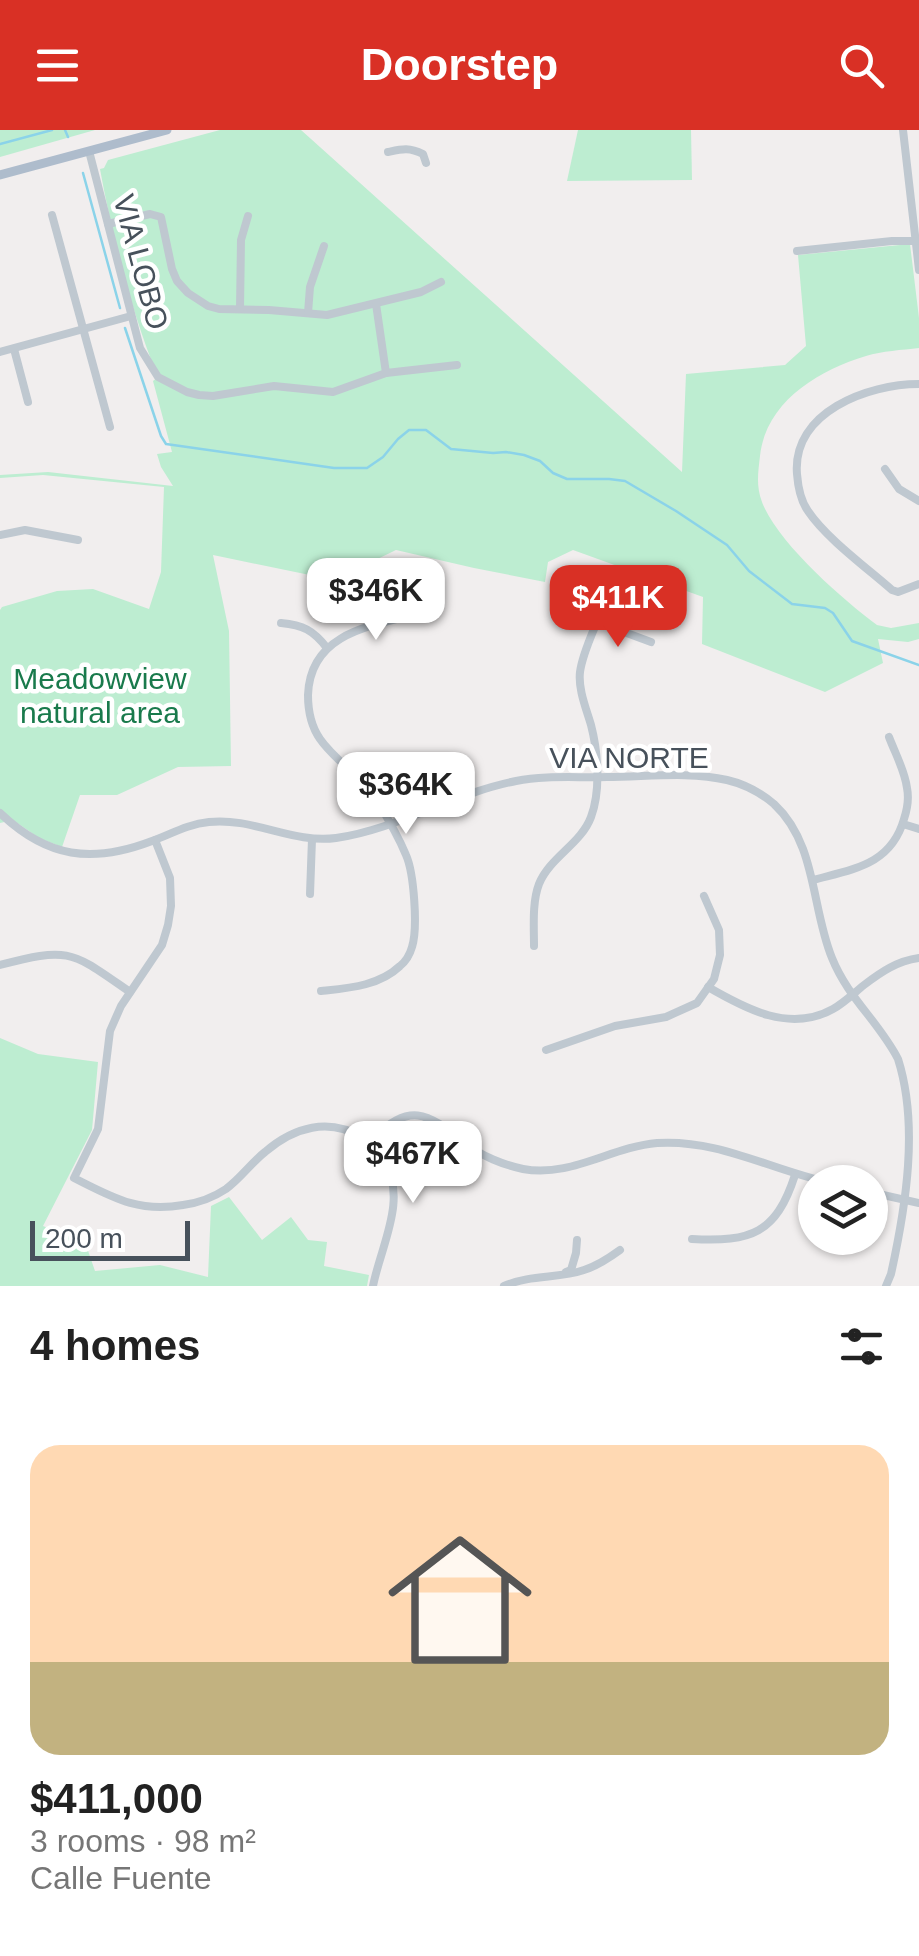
<!DOCTYPE html>
<meta charset="utf-8">
<style>
:root{--surface:#fff;--page:#f6f6f6;--text:#222;--muted:#767676;--accent:#d93025}
body{margin:0;font-family:Helvetica,sans-serif;background:var(--page);color:var(--text);height:100vh;display:flex;flex-direction:column;font-size:38px;white-space:nowrap}
*{box-sizing:border-box;margin:0}
p{font-size:32px;color:var(--muted)}
.icon{flex:none;width:55px;height:55px;fill:none;stroke:currentColor;stroke-width:2;stroke-linecap:round;stroke-linejoin:round}
.map{position:relative;height:1156px;overflow:hidden}
.panel{display:flex;flex-direction:column;background:var(--surface);flex:1}
.panel>*{flex:none}
.buttons{position:absolute;left:798px;top:1035px;display:grid;gap:20px}
.buttons a{display:grid;place-items:center;width:90px;height:90px;border-radius:50%;background:var(--surface);box-shadow:0 2px 8px #0004;font-size:50px}
.scale{position:absolute;left:30px;bottom:25px;width:160px;box-sizing:border-box;padding-left:10px;border:5px solid #47515b;border-top:0;font-size:28px;line-height:35px;white-space:nowrap;color:#47515b;-webkit-text-stroke:8px #fff;paint-order:stroke}
.price{position:absolute;translate:-50% -85px;padding:0 22px;border-radius:20px;background:#fff;color:#222;font-size:32px;line-height:65px;filter:drop-shadow(0 2px 5px #0008)}
.price::after{content:'';position:absolute;left:50%;top:60px;width:30px;height:22px;margin-left:-15px;background:inherit;clip-path:polygon(0 0,100% 0,50% 100%)}
.price.active{background:var(--accent);color:#fff}
ul{padding:0;list-style:none}
li{display:grid;align-content:center;gap:20px;height:530px;padding:0 30px}
li span{display:grid;place-items:center;height:310px;border-radius:30px;color:#555}
li>.icon{margin-inline-start:auto}
span .icon{width:180px;height:180px;fill:#fffc;stroke-width:1}
li b{font-size:42px}
h2{display:flex;justify-content:space-between;align-items:center;height:120px;padding:0 30px;font-size:42px}
header{display:flex;justify-content:space-between;align-items:center;height:130px;padding:0 30px;background:var(--accent);color:#fff;font-size:45px;font-weight:600}
.map>svg:first-child{display:block}
.green{fill:#bdedd1}
.lines{fill:none;stroke-linecap:round;stroke-linejoin:round}
.stream{stroke:#8bd3e9;stroke-width:2.5}
.minor{stroke:#bfc8d0;stroke-width:8}
.major{stroke:#aebccc;stroke-width:9}
.labels{text-anchor:middle;dominant-baseline:central;stroke-width:9;stroke-linejoin:round;paint-order:stroke}
.street-label{font-size:30px;fill:#47515b;stroke:#fff}
.park-label{font-size:30px;fill:#197a4c;stroke:#fff}
</style>
<header><svg class="icon" aria-label="menu" viewBox="0 0 24 24"><path d="M4 6h16M4 12h16M4 18h16"/></svg>Doorstep<svg class="icon" aria-label="search" viewBox="0 0 24 24"><circle cx="10" cy="10" r="6"/><path d="M15 15l6 6"/></svg></header>
<div class="map">
<svg width="919" height="1156" viewBox="0 0 919 1156">
<rect width="100%" height="100%" fill="#f1eeee"/>
<g class="green">
<path d="M 0,0 L 95,0 L 0,27 Z"/>
<path d="M 220,0 L 301,0 L 682,342 L 686,244 L 785,235 L 806,216 L 798,125 L 910,114 L 919,188 L 919,218 C 902,220 882,221 866,226 C 817,241 766,272 760,326 C 758,343 756,356 762,372 C 777,412 842,469 877,495 L 891,498 L 919,493 L 919,509 L 908,512 L 878,509 L 883,533 L 825,562 L 702,514 L 703,467 L 573,420 L 548,432 L 545,452 L 474,438 L 396,420 L 334,450 L 213,425 L 229,501 L 231,636 L 178,637 L 117,665 L 80,665 L 62,717 L 39,708 L 13,690 L 0,693 L 0,480 L 2,477 L 57,461 L 93,459 L 149,479 L 161,442 L 164,357 L 43,345 L 0,348 L 0,345 L 48,342 L 173,356 L 161,337 L 157,324 L 172,322 L 153,251 L 158,247 C 132,184 112,106 100,39 L 104,38 L 108,30 Z"/>
<path d="M 578,0 L 691,0 L 692,50 L 567,51 Z"/>
<path d="M 0,908 L 38,924 L 98,932 L 92,1000 L 43,1096 L 85,1112 L 95,1141 L 160,1135 L 208,1147 L 211,1076 L 229,1067 L 262,1110 L 291,1087 L 308,1110 L 327,1112 L 324,1136 L 369,1145 L 367,1156 L 0,1156 Z"/>
</g>
<g class="lines">
<g class="stream">
<path d="M 65,0 L 68,7"/>
<path d="M 0,14 L 52,0"/>
<path d="M 83,43 L 120,178"/>
<path d="M 125,198 L 161,306 L 166,314 L 334,338 L 367,338 L 383,327 L 398,309 L 409,300 L 426,300 L 451,319 L 493,323 L 506,322 L 524,325 L 540,331 L 553,343 L 567,349 L 609,349 L 625,351 L 676,381 L 727,415 L 749,441 L 792,474 L 825,478 L 833,483 L 852,511 L 919,535"/>
</g>
<g class="minor">
<path d="M 903,0 L 919,140"/>
<path d="M 89,21 L 140,218 L 158,247 L 187,262 L 199,265 L 213,266 L 274,256 L 333,262 L 386,243"/>
<path d="M 388,22 C 402,19 409,17 423,24 L 426,33"/>
<path d="M 52,85 L 110,297"/>
<path d="M 108,94 L 150,84 L 161,87 L 172,139 L 177,151 L 188,163 L 208,176 L 219,179 L 269,180 L 327,185 L 421,162 L 441,152"/>
<path d="M 797,121 L 892,111 L 916,111"/>
<path d="M 376,174 L 386,243 L 457,235"/>
<path d="M 240,179 L 241,110 L 248,86"/>
<path d="M 308,183 L 310,157 L 324,116"/>
<path d="M 14,219 L 28,272"/>
<path d="M 0,222 L 131,186"/>
<path d="M 919,254 C 868,254 792,282 797,344 C 798,357 800,370 808,381 C 826,408 867,438 892,460 L 898,462 L 919,454"/>
<path d="M 885,339 L 899,359 L 919,371"/>
<path d="M 0,405 L 25,400 L 78,410"/>
<path d="M 597,492 L 651,512"/>
<path d="M 281,493 C 303,495 313,500 327,518"/>
<path d="M 0,683 C 47,728 92,734 152,711 C 171,704 188,694 209,692 C 252,687 293,714 336,708 C 398,699 454,663 516,651 C 545,645 577,648 607,647 C 646,647 689,641 727,650 C 744,654 761,663 774,674 C 817,714 811,777 832,828 C 848,868 879,892 898,929 C 919,995 906,1076 891,1144 L 886,1156"/>
<path d="M 903,694 L 919,699"/>
<path d="M 155,710 L 170,748 L 171,776 L 168,795 L 162,815 L 121,876 L 110,901 L 98,999 L 74,1048 C 112,1067 138,1083 183,1075 C 198,1073 214,1067 226,1059 C 241,1048 251,1033 265,1022 C 294,997 329,987 363,1008 C 373,1013 378,1021 384,1030 C 408,1070 381,1115 373,1156"/>
<path d="M 813,750 C 853,739 891,735 904,689 C 907,680 909,668 907,658 C 905,641 895,623 889,607"/>
<path d="M 310,764 L 312,709"/>
<path d="M 534,816 C 534,797 532,772 539,754 C 550,727 581,714 591,687 C 601,660 598,622 591,595 C 586,578 578,559 580,542 C 583,520 596,497 603,476"/>
<path d="M 0,835 C 71,816 72,822 130,862"/>
<path d="M 708,857 C 746,879 790,903 833,879 C 844,873 854,863 864,855 C 881,842 897,831 919,828"/>
<path d="M 321,861 C 349,858 379,856 400,836 C 405,832 410,824 412,817 C 418,798 414,743 406,725 C 399,708 387,687 377,671 C 363,647 336,632 320,609 C 311,596 308,581 308,565 C 310,505 367,496 414,485"/>
<path d="M 546,920 L 615,896 L 666,887 L 697,873 L 714,849 L 720,825 L 719,800 L 704,766"/>
<path d="M 369,1011 C 412,971 425,982 467,1014 C 481,1026 504,1035 523,1039 C 570,1048 611,1017 657,1013 C 718,1009 769,1039 827,1052"/>
<path d="M 870,1062 L 919,1073"/>
<path d="M 692,1109 C 751,1112 776,1104 795,1045"/>
<path d="M 566,1142 L 571,1140 L 576,1123 L 577,1110"/>
<path d="M 504,1156 C 532,1144 558,1149 584,1140 C 597,1136 609,1128 620,1120"/>
</g>
<path class="major" d="M 0,45 L 167,0"/>
</g>
<g class="labels">
<g class="street-label">
<text transform="translate(141 132) rotate(75)">VIA LOBO</text>
<text x="629" y="627">VIA NORTE</text>
</g>
<g class="park-label">
<text x="100" y="548">Meadowview<tspan x="100" dy="34">natural area</tspan></text>
</g>
</g>
</svg>
<div class="buttons">
<a><svg class="icon" aria-label="layers" viewBox="0 0 24 24"><path d="M12 4l9 5-9 5-9-5zM3 14l9 5 9-5"/></svg></a>
</div>
<div class="scale">200 m</div>
<b class="price" style="left:376px;top:513px">$346K</b>
<b class="price active" style="left:618px;top:520px">$411K</b>
<b class="price" style="left:406px;top:707px">$364K</b>
<b class="price" style="left:413px;top:1076px">$467K</b>
</div>
<section class="panel">
<h2>4 homes<svg class="icon" aria-label="filters" viewBox="0 0 24 24"><path d="M4 7h16M4 17h16"/><circle cx="9" cy="7" r="2"/><circle cx="15" cy="17" r="2"/></svg></h2>
<ul>
<li><span style="background:linear-gradient(#ffd9b3 70%,#c2b280 0)"><svg class="icon" aria-label="home" viewBox="0 0 24 24"><path d="M3 11l9-7 9 7M6 9v11h12V9"/></svg></span><div><b>$411,000</b><p>3 rooms · 98 m²</p><p>Calle Fuente</p></div></li>
</ul>
</section>
